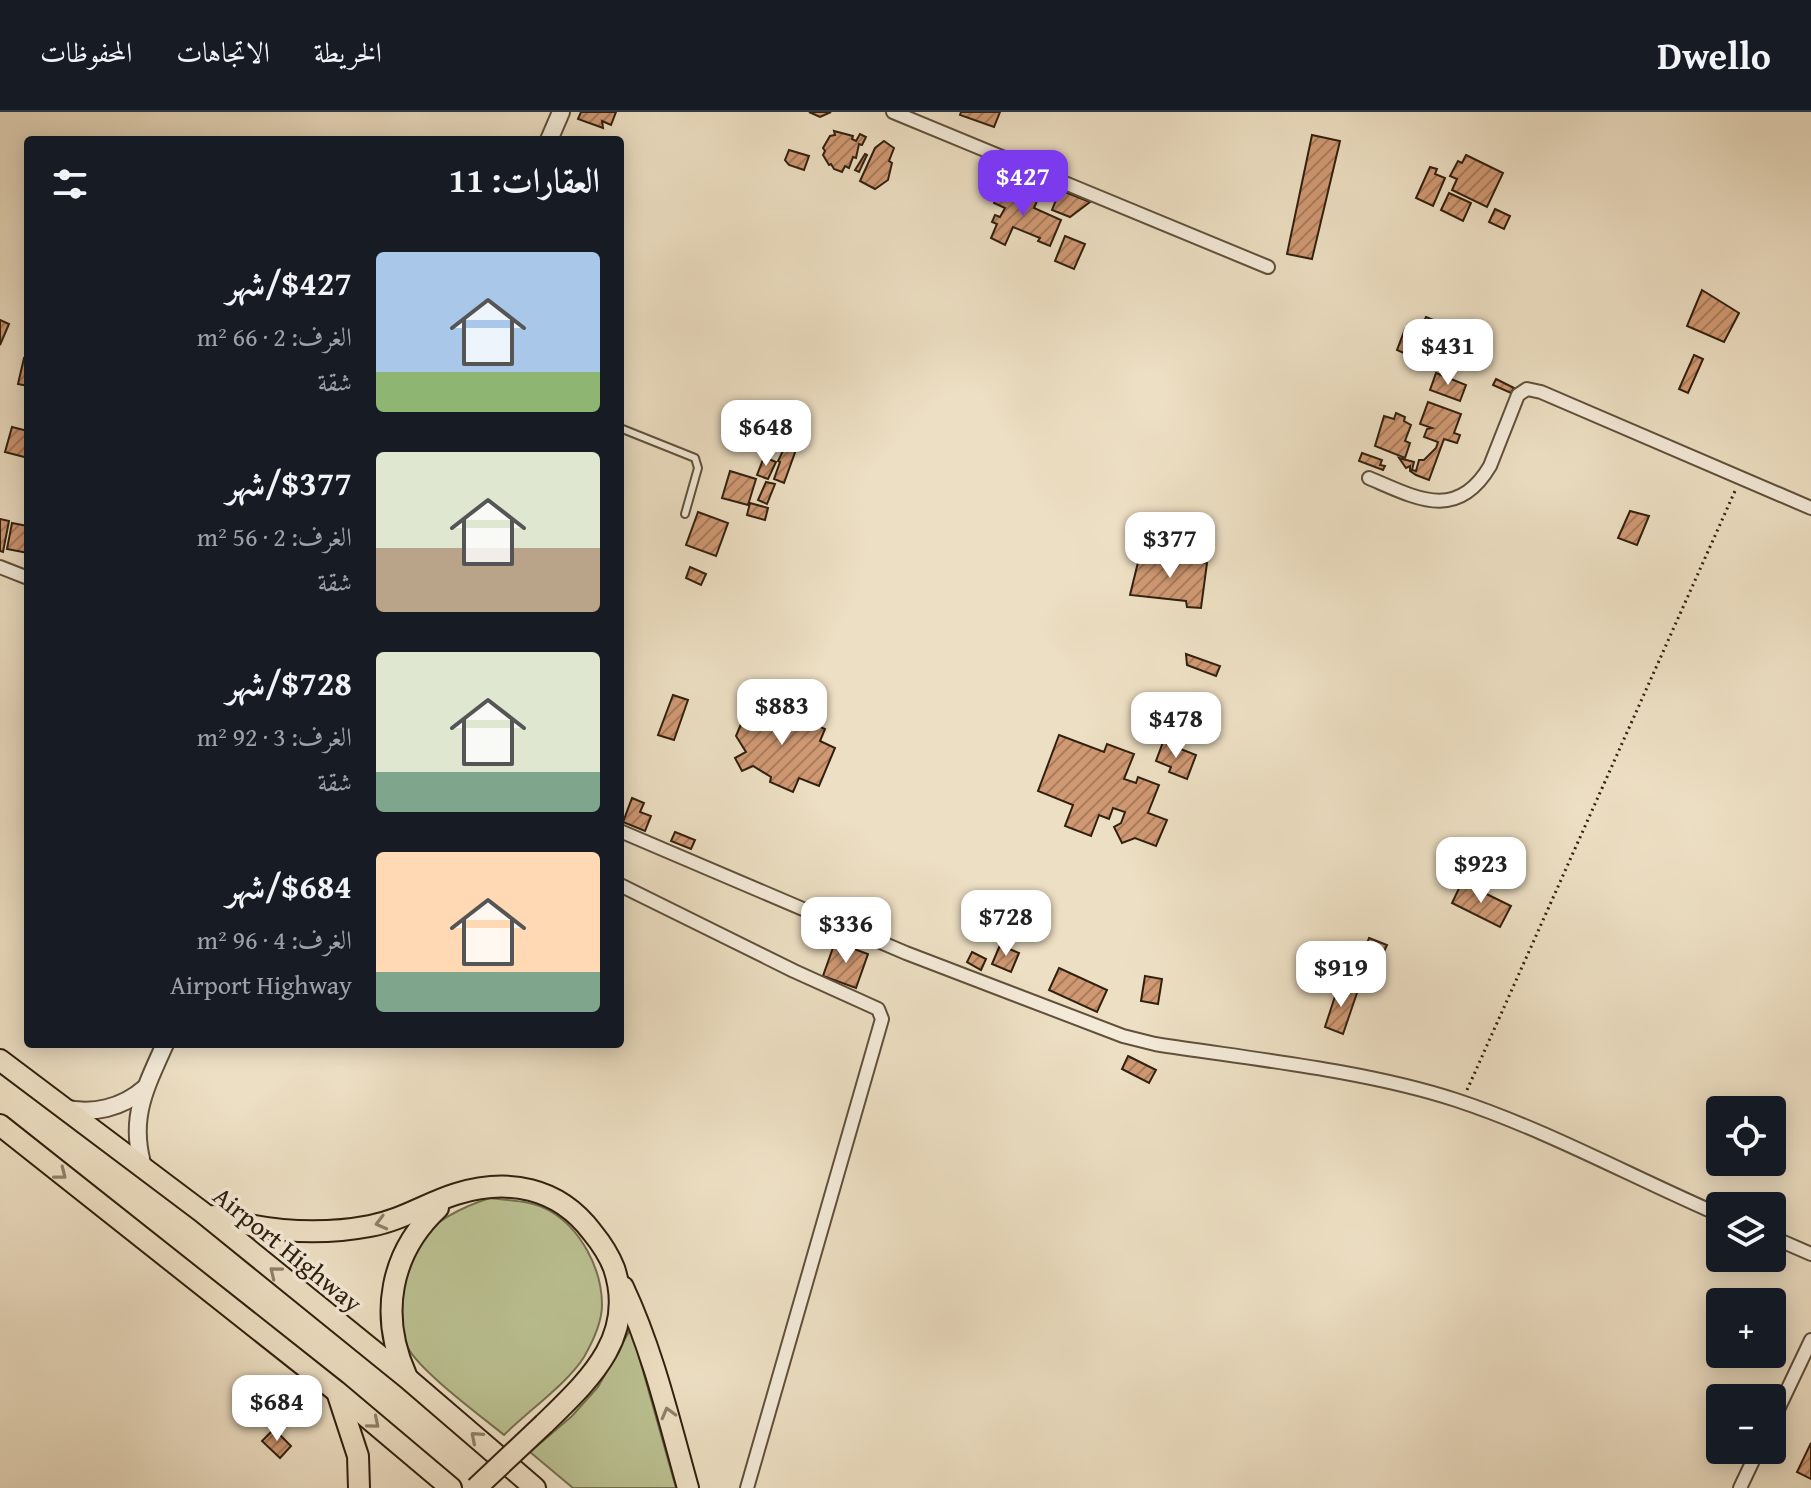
<!DOCTYPE html>
<html lang="ar">
<meta charset="utf-8">
<style>
:root{--surface:#171b24;--page:#20242c;--text:#f1f3f6;--muted:#9ea1a6;--line:#363941;--accent:#7c3aed}
body{margin:0;font-family:"Gentium Book Plus",Amiri,serif;background:var(--page);color:var(--text);direction:rtl;height:100vh;display:flex;flex-direction:column;font-size:30px;white-space:nowrap}
*{box-sizing:border-box;margin:0}
p{font-size:26px;color:var(--muted)}
.icon{flex:none;width:44px;height:44px;fill:none;stroke:currentColor;stroke-width:2;stroke-linecap:round;stroke-linejoin:round}
.map{position:relative;flex:1;overflow:hidden;direction:ltr}
.side{position:absolute;left:24px;top:24px;width:600px;height:912px;display:flex;flex-direction:column;background:var(--surface);border-radius:8px;box-shadow:0 4px 20px #0003;direction:rtl}
.side>*{flex:none}
.controls{position:absolute;left:1706px;top:984px;display:grid;gap:16px}
.controls a{display:grid;place-items:center;width:80px;height:80px;border-radius:8px;background:var(--surface);box-shadow:0 4px 20px #0003;font-size:40px}
.price{position:absolute;translate:-50% -68px;padding:0 18px;border-radius:16px;background:#fff;color:#222;font-size:26px;line-height:52px;filter:drop-shadow(0 2px 4px #0008)}
.price::after{content:'';position:absolute;left:50%;top:48px;width:24px;height:18px;margin-left:-12px;background:inherit;clip-path:polygon(0 0,100% 0,50% 100%)}
.price.on{background:var(--accent);color:#fff}
ul{padding:0;list-style:none}
li{display:flex;align-items:center;gap:24px;height:200px;padding:0 24px}
li span{display:grid;place-items:center;flex:none;width:224px;height:160px;border-radius:8px;color:#555}
li>.icon{margin-inline-start:auto}
span .icon{width:96px;height:96px;fill:#fffc;stroke-width:1}
li b{font-size:34px}
h2{display:flex;justify-content:space-between;align-items:center;height:96px;padding:0 24px;font-size:34px}
header{display:flex;align-items:center;gap:48px;box-sizing:border-box;height:112px;padding:0 40px;background:var(--surface);border-bottom:2px solid var(--line)}
header strong{font-size:38px}
nav{display:flex;gap:44px;margin-inline-start:auto;font-size:28px}
.map>svg:first-child{display:block}
.grass{fill:#bbc192;stroke:#767050;stroke-width:2}
.building{fill:url(#building-hatch);stroke:#31200f;stroke-width:2}
.lines{fill:none;stroke-linecap:round;stroke-linejoin:round}
.service-casing{stroke:#60503c;stroke-width:10}
.minor-casing{stroke:#60503c;stroke-width:16}
.tertiary-casing{stroke:#60503c;stroke-width:20}
.trunk-casing{stroke:#31200f;stroke-width:24}
.path{stroke:#31200f;stroke-width:3;stroke-dasharray:2 4;stroke-linecap:butt}
.service{stroke:#f3ead8;stroke-width:6}
.minor{stroke:#f3ead8;stroke-width:12}
.tertiary{stroke:#f3ead8;stroke-width:16}
.trunk{stroke:#eddfc3;stroke-width:20}
.trunk-bridge-casing{stroke:#31200f;stroke-width:24;stroke-linecap:butt}
.trunk-bridge{stroke:#eddfc3;stroke-width:20}
.oneway{stroke:#8f8069}
.labels{text-anchor:middle;dominant-baseline:central;stroke-width:7;stroke-linejoin:round;paint-order:stroke}
.street-label{font-size:26px;fill:#31200f;stroke:#f3ead8}
</style>
<header>
<strong>Dwello</strong>
<nav><a>الخريطة</a><a>الاتجاهات</a><a>المحفوظات</a></nav>
</header>
<div class="map">
<svg width="1811" height="1376" viewBox="0 0 1811 1376">
<defs>
<pattern id="building-hatch" width="6" height="6" patternUnits="userSpaceOnUse" patternTransform="scale(2)"><rect width="6" height="6" fill="#d09973"/><path d="M-1 1l2-2M0 6l6-6M5 7l2-2" fill="none" stroke="#a97c5d"/></pattern>
</defs>
<rect width="100%" height="100%" fill="#eddfc3"/>
<filter id="stains"><feTurbulence type="fractalNoise" baseFrequency=".0025" numOctaves="4"/><feColorMatrix values="0 0 0 0 .2 0 0 0 0 .09 0 0 0 0 .02 0 0 0 .5 -.17"/></filter>
<radialGradient id="worn" r=".72"><stop offset=".6" stop-color="#630" stop-opacity="0"/><stop offset="1" stop-color="#630" stop-opacity=".3"/></radialGradient>
<g class="grass">
<path d="M 490,1086 C 510,1089 531,1088 550,1099 C 581,1117 602,1157 602,1193 C 602,1210 592,1231 584,1245 C 567,1272 528,1299 504,1323 C 481,1304 421,1260 408,1236 C 402,1226 401,1211 400,1200 C 393,1136 434,1104 490,1086 Z"/>
<path d="M 631,1216 L 676,1376 L 573,1376 L 530,1340 L 572,1304 L 598,1275 Z"/>
</g>
<g class="building">
<path d="M 581,0 L 616,0 L 611,13 L 602,9 L 603,16 L 578,7 Z"/>
<path d="M 809,0 L 831,0 L 820,5 Z"/>
<path d="M 961,0 L 1000,0 L 994,15 L 960,3 Z"/>
<path d="M 834,19 L 853,24 L 852,27 L 856,29 L 860,22 L 866,25 L 862,33 L 859,32 L 856,46 L 853,45 L 849,56 L 845,54 L 842,60 L 834,57 L 831,52 L 829,53 L 823,43 L 825,39 L 823,36 L 830,24 L 835,23 Z"/>
<path d="M 1312,23 L 1340,29 L 1312,147 L 1287,142 Z"/>
<path d="M 884,29 L 894,36 L 889,49 L 892,51 L 891,55 L 888,68 L 875,77 L 860,69 L 875,36 Z"/>
<path d="M 789,38 L 809,44 L 804,58 L 789,53 L 785,48 Z"/>
<path d="M 865,42 L 867,43 L 859,60 L 855,58 Z"/>
<path d="M 1466,43 L 1503,61 L 1487,95 L 1452,78 L 1457,67 L 1450,64 L 1458,49 L 1462,51 Z"/>
<path d="M 1430,55 L 1437,57 L 1435,62 L 1445,66 L 1433,94 L 1416,86 Z"/>
<path d="M 1001,74 L 1037,89 L 1034,96 L 1061,108 L 1050,134 L 1038,129 L 1040,126 L 1013,115 L 1005,133 L 991,126 L 997,112 L 992,110 L 995,103 L 1000,105 L 1005,96 L 994,91 Z"/>
<path d="M 1060,78 L 1090,90 L 1070,105 L 1052,98 Z"/>
<path d="M 1449,81 L 1471,91 L 1463,109 L 1441,98 Z"/>
<path d="M 1495,97 L 1510,104 L 1504,117 L 1489,110 Z"/>
<path d="M 1065,124 L 1085,132 L 1074,157 L 1055,149 Z"/>
<path d="M 1702,178 L 1739,201 L 1724,230 L 1687,214 Z"/>
<path d="M 1426,205 L 1470,223 L 1469,227 L 1488,234 L 1483,247 L 1418,221 Z"/>
<path d="M 0,208 L 9,212 L 0,233 Z"/>
<path d="M 1405,217 L 1416,221 L 1406,242 L 1397,238 Z"/>
<path d="M 1694,243 L 1703,247 L 1688,281 L 1679,277 Z"/>
<path d="M 24,246 L 28,247 L 28,274 L 18,272 Z"/>
<path d="M 1436,261 L 1466,273 L 1460,289 L 1430,278 Z"/>
<path d="M 1496,267 L 1514,276 L 1511,281 L 1493,273 Z"/>
<path d="M 1428,290 L 1461,302 L 1454,321 L 1460,323 L 1457,331 L 1444,327 L 1429,368 L 1416,363 L 1410,359 L 1410,354 L 1406,356 L 1399,346 L 1414,350 L 1412,358 L 1416,359 L 1419,348 L 1424,348 L 1436,336 L 1438,330 L 1424,325 L 1427,317 L 1432,316 L 1420,312 Z"/>
<path d="M 1396,301 L 1405,305 L 1404,309 L 1411,313 L 1405,329 L 1410,331 L 1405,346 L 1375,334 L 1384,304 L 1394,307 Z"/>
<path d="M 800,304 L 807,307 L 784,371 L 774,367 L 780,350 L 778,349 Z"/>
<path d="M 12,315 L 28,319 L 28,346 L 5,340 Z"/>
<path d="M 1362,341 L 1382,348 L 1380,353 L 1385,354 L 1383,358 L 1359,349 Z"/>
<path d="M 764,345 L 776,350 L 768,367 L 757,363 Z"/>
<path d="M 730,359 L 756,367 L 748,393 L 722,386 Z"/>
<path d="M 766,370 L 775,372 L 767,392 L 758,388 Z"/>
<path d="M 750,391 L 768,396 L 765,408 L 747,403 Z"/>
<path d="M 1630,399 L 1649,404 L 1637,433 L 1618,426 Z"/>
<path d="M 698,400 L 728,411 L 716,444 L 686,433 Z"/>
<path d="M 0,407 L 9,409 L 3,440 L 0,439 Z"/>
<path d="M 12,411 L 28,414 L 28,441 L 7,437 Z"/>
<path d="M 1140,442 L 1207,451 L 1201,496 L 1187,495 L 1186,489 L 1130,483 Z"/>
<path d="M 690,455 L 706,462 L 701,473 L 686,466 Z"/>
<path d="M 1186,542 L 1220,554 L 1216,564 L 1187,553 Z"/>
<path d="M 673,583 L 688,588 L 674,628 L 658,623 Z"/>
<path d="M 760,583 L 774,588 L 769,601 L 788,607 L 811,618 L 814,612 L 825,617 L 820,629 L 835,636 L 819,674 L 799,666 L 793,680 L 770,670 L 771,665 L 753,654 L 742,659 L 735,646 L 746,640 L 736,624 L 749,593 L 755,595 Z"/>
<path d="M 1059,623 L 1104,640 L 1107,632 L 1134,642 L 1124,667 L 1136,671 L 1138,665 L 1159,673 L 1148,701 L 1167,708 L 1156,734 L 1135,726 L 1122,731 L 1114,715 L 1121,711 L 1125,700 L 1113,696 L 1109,707 L 1099,703 L 1091,724 L 1065,714 L 1073,693 L 1038,679 Z"/>
<path d="M 1163,630 L 1196,643 L 1187,667 L 1169,660 L 1171,655 L 1156,649 Z"/>
<path d="M 632,686 L 644,691 L 640,700 L 651,704 L 645,719 L 623,710 Z"/>
<path d="M 675,720 L 695,728 L 691,737 L 671,729 Z"/>
<path d="M 1462,770 L 1511,794 L 1500,815 L 1452,791 Z"/>
<path d="M 1369,826 L 1387,833 L 1381,846 L 1364,839 Z"/>
<path d="M 835,830 L 868,842 L 856,876 L 823,864 Z"/>
<path d="M 1000,833 L 1019,841 L 1011,860 L 992,852 Z"/>
<path d="M 972,840 L 986,847 L 981,858 L 967,850 Z"/>
<path d="M 1059,856 L 1107,878 L 1097,900 L 1049,878 Z"/>
<path d="M 1145,864 L 1162,867 L 1158,892 L 1141,889 Z"/>
<path d="M 1339,872 L 1358,878 L 1343,922 L 1325,915 Z"/>
<path d="M 1128,944 L 1156,958 L 1149,971 L 1122,957 Z"/>
<path d="M 274,1317 L 291,1334 L 280,1346 L 262,1329 Z"/>
<path d="M 1811,1331 L 1811,1367 L 1797,1360 Z"/>
</g>
<g class="lines">
<defs>
<path id="service" d="M 620,316 L 695,346 L 698,356 L 685,402"/>
<g id="minor">
<path d="M 893,0 L 1268,155"/>
<path d="M 1369,366 C 1416,386 1457,410 1490,354 L 1518,283 L 1527,277 L 1541,280 L 1811,396"/>
<path d="M 0,455 L 28,466"/>
<path d="M 620,719 L 906,841 L 1123,924 L 1155,932 C 1251,947 1364,958 1456,988 C 1547,1018 1632,1065 1720,1103"/>
<path d="M 620,773 L 794,859 L 878,897 L 882,907 L 747,1376"/>
<path d="M 1772,1125 L 1811,1142"/>
<path d="M 1772,1310 L 1811,1228"/>
<path d="M 1740,1376 L 1758,1338"/>
</g>
<g id="tertiary">
<path d="M 549,28 L 561,0"/>
<path d="M 63,996 C 93,1003 122,996 145,976"/>
<path d="M 144,1058 C 128,1007 145,977 165,932"/>
</g>
<g id="trunk">
<path d="M 0,948 L 202,1100 L 407,1266 L 535,1376"/>
<path d="M 0,1013 L 336,1279 L 451,1376"/>
<path d="M 214,1104 C 266,1120 317,1124 370,1114 C 402,1108 427,1091 456,1082 C 508,1066 558,1075 592,1120 C 601,1131 609,1143 614,1156 C 637,1225 589,1268 544,1312"/>
<path d="M 623,1175 C 653,1239 669,1308 688,1376"/>
<path d="M 406,1263 C 379,1203 390,1141 438,1096"/>
<path d="M 338,1283 L 358,1344 L 359,1376"/>
</g>
</defs>
<use href="#service" class="service-casing"/>
<use href="#minor" class="minor-casing"/>
<use href="#tertiary" class="tertiary-casing"/>
<use href="#trunk" class="trunk-casing"/>
<path class="path" d="M 1467,978 L 1735,379"/>
<use href="#service" class="service"/>
<use href="#minor" class="minor"/>
<use href="#tertiary" class="tertiary"/>
<use href="#trunk" class="trunk"/>
<defs>
<path id="trunk-bridge" d="M 476,1376 L 544,1312"/>
</defs>
<use href="#trunk-bridge" class="trunk-bridge-casing"/>
<use href="#trunk-bridge" class="trunk-bridge"/>
</g>
<defs><path id="oneway-chevron" d="M-2-3.5L2.5 0L-2 3.5" fill="none" stroke-width="1.6" stroke-linecap="round" stroke-linejoin="round" transform="scale(2)"/></defs>
<g class="oneway">
<use href="#oneway-chevron" transform="translate(61 1062) rotate(38)"/>
<use href="#oneway-chevron" transform="translate(381 1111) rotate(165)"/>
<use href="#oneway-chevron" transform="translate(275 1160) rotate(-141)"/>
<use href="#oneway-chevron" transform="translate(668 1301) rotate(-105)"/>
<use href="#oneway-chevron" transform="translate(374 1311) rotate(40)"/>
<use href="#oneway-chevron" transform="translate(476 1325) rotate(-139)"/>
</g>
<g class="labels">
<g class="street-label">
<text transform="translate(288 1137) rotate(39)">Airport Highway</text>
</g>
</g>
<rect width="100%" height="100%" filter="url(#stains)"/>
<rect width="100%" height="100%" fill="url(#worn)"/>
</svg>
<div class="controls">
<a><svg class="icon" aria-label="locate" viewBox="0 0 24 24"><circle cx="12" cy="12" r="6"/><path d="M12 2v4M12 18v4M2 12h4M18 12h4"/></svg></a>
<a><svg class="icon" aria-label="layers" viewBox="0 0 24 24"><path d="M12 4l9 5-9 5-9-5zM3 14l9 5 9-5"/></svg></a>
<a>+</a>
<a>−</a>
</div>
<b class="price on" style="left:1023px;top:106px">$427</b>
<b class="price" style="left:1448px;top:275px">$431</b>
<b class="price" style="left:766px;top:356px">$648</b>
<b class="price" style="left:1170px;top:468px">$377</b>
<b class="price" style="left:782px;top:635px">$883</b>
<b class="price" style="left:1176px;top:648px">$478</b>
<b class="price" style="left:1481px;top:793px">$923</b>
<b class="price" style="left:1006px;top:846px">$728</b>
<b class="price" style="left:846px;top:853px">$336</b>
<b class="price" style="left:1341px;top:897px">$919</b>
<b class="price" style="left:277px;top:1331px">$684</b>
<section class="side">
<h2>العقارات: 11<svg class="icon" aria-label="filters" viewBox="0 0 24 24"><path d="M4 7h16M4 17h16"/><circle cx="9" cy="7" r="2"/><circle cx="15" cy="17" r="2"/></svg></h2>
<ul>
<li><span style="background:linear-gradient(#a9c7e8 75%,#8fb573 0)"><svg class="icon" aria-label="home" viewBox="0 0 24 24"><path d="M3 11l9-7 9 7M6 9v11h12V9"/></svg></span><div><b>$427/شهر</b><p>الغرف: 2 · 66 m²</p><p>شقة</p></div></li>
<li><span style="background:linear-gradient(#dfe7d0 60%,#b9a48a 0)"><svg class="icon" aria-label="home" viewBox="0 0 24 24"><path d="M3 11l9-7 9 7M6 9v11h12V9"/></svg></span><div><b>$377/شهر</b><p>الغرف: 2 · 56 m²</p><p>شقة</p></div></li>
<li><span style="background:linear-gradient(#dfe7d0 75%,#7fa58c 0)"><svg class="icon" aria-label="home" viewBox="0 0 24 24"><path d="M3 11l9-7 9 7M6 9v11h12V9"/></svg></span><div><b>$728/شهر</b><p>الغرف: 3 · 92 m²</p><p>شقة</p></div></li>
<li><span style="background:linear-gradient(#ffd9b3 75%,#7fa58c 0)"><svg class="icon" aria-label="home" viewBox="0 0 24 24"><path d="M3 11l9-7 9 7M6 9v11h12V9"/></svg></span><div><b>$684/شهر</b><p>الغرف: 4 · 96 m²</p><p>Airport Highway</p></div></li>
</ul>
</section>
</div>
